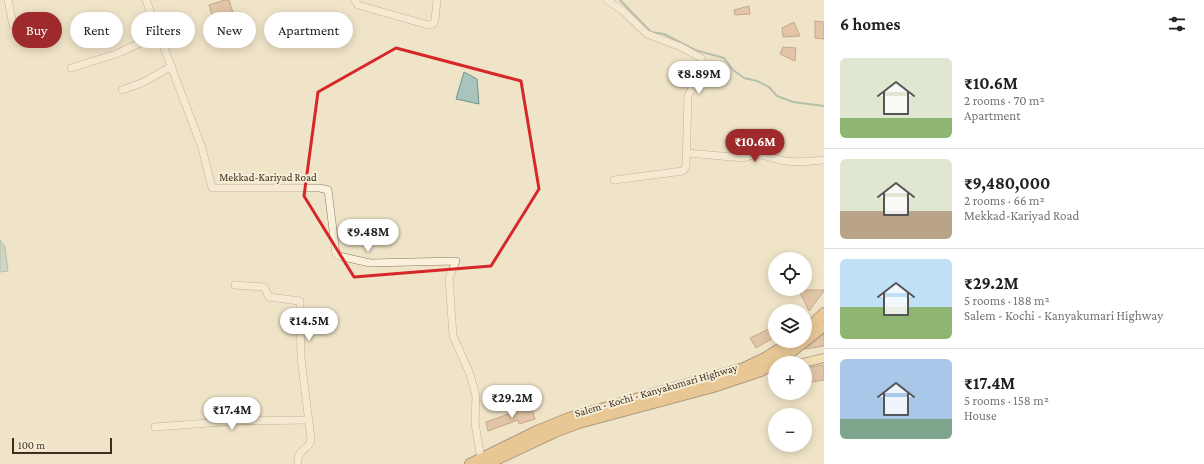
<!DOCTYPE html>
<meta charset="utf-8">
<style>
:root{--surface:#fff;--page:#f2f2f2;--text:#202124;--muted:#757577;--line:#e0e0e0;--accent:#9e2a2b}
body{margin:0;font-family:"Crimson Pro",serif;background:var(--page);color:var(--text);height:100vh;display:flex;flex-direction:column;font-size:15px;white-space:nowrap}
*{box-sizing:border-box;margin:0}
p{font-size:13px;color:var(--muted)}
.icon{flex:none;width:22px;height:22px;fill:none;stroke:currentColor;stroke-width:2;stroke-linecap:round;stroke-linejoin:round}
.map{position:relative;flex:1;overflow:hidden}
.panel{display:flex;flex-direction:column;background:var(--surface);width:380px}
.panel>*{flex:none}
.guide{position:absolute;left:12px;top:12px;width:380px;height:36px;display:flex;gap:8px}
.controls{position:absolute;left:768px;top:252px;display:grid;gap:8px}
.controls a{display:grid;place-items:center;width:44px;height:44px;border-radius:50%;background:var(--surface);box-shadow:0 2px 10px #0003;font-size:20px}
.scale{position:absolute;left:12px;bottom:10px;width:100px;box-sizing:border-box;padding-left:4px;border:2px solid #3d2e20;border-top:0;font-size:11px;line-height:14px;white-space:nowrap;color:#3d2e20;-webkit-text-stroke:3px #f7eed8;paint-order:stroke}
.price{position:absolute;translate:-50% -34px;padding:0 9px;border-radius:14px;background:#fff;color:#222;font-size:13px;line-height:26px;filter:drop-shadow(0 1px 2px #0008)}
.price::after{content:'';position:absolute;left:50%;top:24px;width:12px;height:9px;margin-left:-6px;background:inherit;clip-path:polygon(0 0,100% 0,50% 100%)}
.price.selected{background:var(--accent);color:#fff}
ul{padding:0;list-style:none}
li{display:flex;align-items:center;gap:12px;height:100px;padding:0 16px}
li+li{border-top:1px solid var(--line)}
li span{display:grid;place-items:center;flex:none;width:112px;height:80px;border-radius:6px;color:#555}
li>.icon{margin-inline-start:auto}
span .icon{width:48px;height:48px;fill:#fffc;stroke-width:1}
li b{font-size:17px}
h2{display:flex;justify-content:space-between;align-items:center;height:48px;padding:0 16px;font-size:17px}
.pill{padding:0 14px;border-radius:18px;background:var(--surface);box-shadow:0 2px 10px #0003;font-size:14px;line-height:36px}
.pill.selected{background:var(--accent);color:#fff}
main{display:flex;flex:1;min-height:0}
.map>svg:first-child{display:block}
.water{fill:#a9c4bc;stroke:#6f938a}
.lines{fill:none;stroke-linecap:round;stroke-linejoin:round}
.stream{stroke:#6f938a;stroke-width:2}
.building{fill:#cf9f7d;stroke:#8d5f41}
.minor-casing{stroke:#8d765c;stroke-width:8}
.major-casing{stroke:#5b4430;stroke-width:10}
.highway-casing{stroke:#5b4430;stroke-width:12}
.minor{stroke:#faf1dc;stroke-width:7}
.major{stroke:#f3d9a0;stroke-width:8}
.highway{stroke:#e0a458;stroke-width:10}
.marked{fill:none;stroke:#d62828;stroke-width:3;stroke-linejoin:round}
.labels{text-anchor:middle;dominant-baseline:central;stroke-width:4;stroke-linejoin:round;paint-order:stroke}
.street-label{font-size:11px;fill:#3d2e20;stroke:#f7eed8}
</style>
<main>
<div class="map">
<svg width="824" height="464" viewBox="0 0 824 464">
<rect width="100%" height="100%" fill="#f0e4c8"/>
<g class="water">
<path d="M 464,72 L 477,79 L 479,104 L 456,99 Z"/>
<path d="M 0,240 L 5,247 L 8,271 L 0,272 Z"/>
</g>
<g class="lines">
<path class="stream" d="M 620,0 L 651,32 L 664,34 L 695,50 L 724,58 L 733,70 L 744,78 L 757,81 L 769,87 L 777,96 L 793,102 L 824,106"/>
</g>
<g class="building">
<path d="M 225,0 L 229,0 L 237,25 L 217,32 L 209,5 Z"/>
<path d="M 749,6 L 750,14 L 735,15 L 734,10 Z"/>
<path d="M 815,21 L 824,22 L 824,39 L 815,38 Z"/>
<path d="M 794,22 L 800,36 L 783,37 L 782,28 Z"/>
<path d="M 783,47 L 796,48 L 795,61 L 780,54 Z"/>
<path d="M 799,290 L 824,290 L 824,291 L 809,311 Z"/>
<path d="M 775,326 L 775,337 L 756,348 L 750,338 Z"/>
<path d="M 824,334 L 824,346 L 805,349 Z"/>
<path d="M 824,365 L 824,380 L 805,383 L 805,368 Z"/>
<path d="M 531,406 L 535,419 L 519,424 L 518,420 L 488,431 L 486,422 Z"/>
</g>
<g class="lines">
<defs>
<g id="minor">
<path d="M 8,0 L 13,25"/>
<path d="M 146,0 L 202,148 L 212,188 L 320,188 L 328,190 L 336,254 L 339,256 L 370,263 L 456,261 L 449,278 L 453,336 L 470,374 L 476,396 L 475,423 L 481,459"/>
<path d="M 355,0 L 358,5 L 428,25 L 433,24 L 435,20 L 437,0"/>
<path d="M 607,0 L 623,11 L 647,34 L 681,47 L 701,58 L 703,65 L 688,96 L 686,167 L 683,171 L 614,180"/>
<path d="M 71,68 L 116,54 L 160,34"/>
<path d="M 122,90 L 144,82 L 172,66"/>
<path d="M 687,153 L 744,158 C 759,150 770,159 786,161 C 799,163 811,161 824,160"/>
<path d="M 235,285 L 264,287 L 269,297 L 300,301 L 301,358 L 311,439 C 310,451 296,448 298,464"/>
<path d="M 155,427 L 236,421 L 309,420"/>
</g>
<path id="major" d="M 803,363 L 824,358"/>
<g id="highway">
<path d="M 805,331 L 824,313"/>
<path d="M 470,464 L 537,431 L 569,418 L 744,368 L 765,358 L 792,341"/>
<path d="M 487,464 L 555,432 L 579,423 L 713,387 L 761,371 L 786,356 L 824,326"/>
</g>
</defs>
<use href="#minor" class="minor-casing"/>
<use href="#major" class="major-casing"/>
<use href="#highway" class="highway-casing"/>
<use href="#minor" class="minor"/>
<use href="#major" class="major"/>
<use href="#highway" class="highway"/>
</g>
<path d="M0 0H824V464H0ZM 396,48 L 521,81 L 539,189 L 491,266 L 354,277 L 304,196 L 318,92 Z" fill="#f0e4c8" fill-opacity=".55" fill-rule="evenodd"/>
<path class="marked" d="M 396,48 L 521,81 L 539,189 L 491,266 L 354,277 L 304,196 L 318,92 Z"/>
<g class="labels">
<g class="street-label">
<text x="268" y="177">Mekkad-Kariyad Road</text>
<text transform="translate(656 390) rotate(-16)">Salem - Kochi - Kanyakumari Highway</text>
</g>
</g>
</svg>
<div class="controls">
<a><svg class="icon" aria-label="locate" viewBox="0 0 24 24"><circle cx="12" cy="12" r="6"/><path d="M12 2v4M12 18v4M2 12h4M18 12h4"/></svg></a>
<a><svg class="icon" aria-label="layers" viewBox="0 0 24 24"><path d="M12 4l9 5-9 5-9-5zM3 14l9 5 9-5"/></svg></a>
<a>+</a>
<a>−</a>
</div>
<div class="scale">100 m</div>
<b class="price" style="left:699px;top:95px">₹8.89M</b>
<b class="price selected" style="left:755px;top:163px">₹10.6M</b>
<b class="price" style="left:368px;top:253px">₹9.48M</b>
<b class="price" style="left:309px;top:342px">₹14.5M</b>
<b class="price" style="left:512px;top:419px">₹29.2M</b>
<b class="price" style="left:232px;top:431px">₹17.4M</b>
<div class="guide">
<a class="pill selected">Buy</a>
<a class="pill">Rent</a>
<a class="pill">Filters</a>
<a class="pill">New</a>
<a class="pill">Apartment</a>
</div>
</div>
<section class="panel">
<h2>6 homes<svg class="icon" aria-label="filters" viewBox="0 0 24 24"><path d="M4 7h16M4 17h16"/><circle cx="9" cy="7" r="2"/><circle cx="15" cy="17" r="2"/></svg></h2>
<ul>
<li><span style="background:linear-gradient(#dfe7d0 75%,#8fb573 0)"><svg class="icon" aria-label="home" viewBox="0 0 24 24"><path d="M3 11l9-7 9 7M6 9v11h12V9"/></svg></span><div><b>₹10.6M</b><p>2 rooms · 70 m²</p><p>Apartment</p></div></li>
<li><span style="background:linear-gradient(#dfe7d0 65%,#b9a48a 0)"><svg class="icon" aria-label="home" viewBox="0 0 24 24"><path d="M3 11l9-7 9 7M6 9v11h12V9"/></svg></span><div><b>₹9,480,000</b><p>2 rooms · 66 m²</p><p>Mekkad-Kariyad Road</p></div></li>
<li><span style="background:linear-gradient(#bfe0f5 60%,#8fb573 0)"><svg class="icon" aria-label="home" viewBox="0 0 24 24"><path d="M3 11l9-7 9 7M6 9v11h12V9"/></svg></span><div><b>₹29.2M</b><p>5 rooms · 188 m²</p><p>Salem - Kochi - Kanyakumari Highway</p></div></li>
<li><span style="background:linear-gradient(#a9c7e8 75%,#7fa58c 0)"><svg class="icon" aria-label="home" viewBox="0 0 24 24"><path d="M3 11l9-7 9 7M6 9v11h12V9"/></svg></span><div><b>₹17.4M</b><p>5 rooms · 158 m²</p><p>House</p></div></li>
</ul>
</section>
</main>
